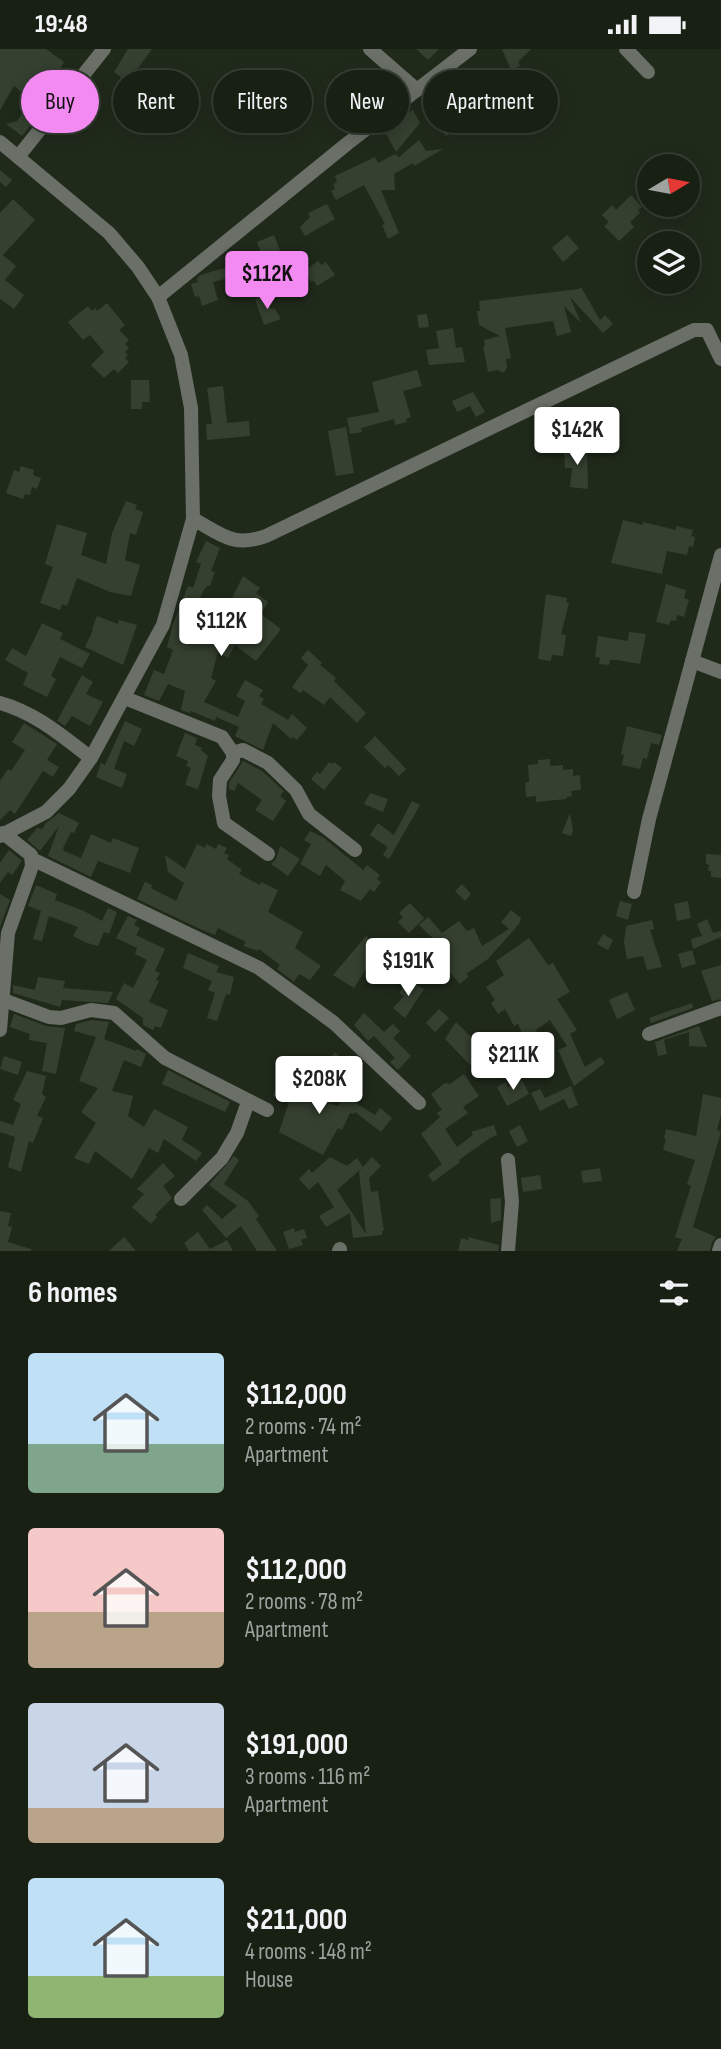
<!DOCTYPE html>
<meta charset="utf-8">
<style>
:root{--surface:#182014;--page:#21281d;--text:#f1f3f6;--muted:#9fa3a0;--line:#363e34;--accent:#f38af1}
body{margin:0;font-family:"Sofia Sans Condensed",sans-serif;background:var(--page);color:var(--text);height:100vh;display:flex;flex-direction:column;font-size:26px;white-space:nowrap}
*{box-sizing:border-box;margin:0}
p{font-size:23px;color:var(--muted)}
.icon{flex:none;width:38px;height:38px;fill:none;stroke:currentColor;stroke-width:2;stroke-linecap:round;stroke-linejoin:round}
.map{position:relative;height:1202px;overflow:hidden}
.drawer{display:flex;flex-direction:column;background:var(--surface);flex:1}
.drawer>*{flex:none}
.hud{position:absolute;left:21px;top:21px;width:679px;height:63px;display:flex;gap:14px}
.needle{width:46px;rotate:80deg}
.fabs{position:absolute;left:637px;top:105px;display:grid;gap:14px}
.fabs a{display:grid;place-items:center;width:63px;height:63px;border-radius:50%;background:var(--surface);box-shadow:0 4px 18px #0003,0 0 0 2px var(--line);font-size:35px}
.price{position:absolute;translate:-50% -60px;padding:0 16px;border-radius:7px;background:#fff;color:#222;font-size:23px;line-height:46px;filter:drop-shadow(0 2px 4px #0008)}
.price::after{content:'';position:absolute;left:50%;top:42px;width:21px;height:16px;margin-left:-10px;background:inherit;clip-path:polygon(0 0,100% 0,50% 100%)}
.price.active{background:var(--accent);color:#111}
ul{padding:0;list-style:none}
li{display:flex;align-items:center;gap:21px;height:175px;padding:0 28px}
li span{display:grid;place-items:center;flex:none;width:196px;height:140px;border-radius:7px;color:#555}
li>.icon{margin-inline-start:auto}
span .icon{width:84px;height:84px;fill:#fffc;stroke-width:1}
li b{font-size:30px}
h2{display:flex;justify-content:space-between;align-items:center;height:84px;padding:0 28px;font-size:30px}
.pill{padding:0 24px;border-radius:32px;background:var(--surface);box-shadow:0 4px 18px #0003,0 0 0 2px var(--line);font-size:24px;line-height:63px}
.pill.active{background:var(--accent);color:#111}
.status{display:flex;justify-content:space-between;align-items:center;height:49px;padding:0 35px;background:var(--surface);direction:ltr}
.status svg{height:19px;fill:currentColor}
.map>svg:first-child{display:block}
.building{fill:#354030;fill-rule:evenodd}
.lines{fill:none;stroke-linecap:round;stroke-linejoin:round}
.street{stroke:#6a6f68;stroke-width:14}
</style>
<div class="status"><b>19:48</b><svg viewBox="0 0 49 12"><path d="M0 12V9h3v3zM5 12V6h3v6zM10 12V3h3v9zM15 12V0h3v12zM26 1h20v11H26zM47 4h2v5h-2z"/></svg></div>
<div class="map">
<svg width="721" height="1202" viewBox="0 0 721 1202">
<rect width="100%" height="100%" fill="#202a1b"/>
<g class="building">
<path d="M 0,0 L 46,0 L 64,13 L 59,22 L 69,28 L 59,41 L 53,37 L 41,51 L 48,55 L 22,87 L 6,75 L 17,72 L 32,52 L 14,37 L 0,61 Z"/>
<path d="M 128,0 L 152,0 L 131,29 L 129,28 L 126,32 L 114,23 Z"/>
<path d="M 416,0 L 439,0 L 428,11 Z"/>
<path d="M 502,0 L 531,0 L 518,13 L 520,17 L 511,21 Z"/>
<path d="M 468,46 L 477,56 L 469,63 L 460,52 Z"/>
<path d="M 413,61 L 420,74 L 396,103 L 383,79 Z"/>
<path d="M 447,68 L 456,79 L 446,87 L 439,78 L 439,75 Z"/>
<path d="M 419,91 L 426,102 L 443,100 L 414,117 L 413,114 L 394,125 L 395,141 L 381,141 L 399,184 L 388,190 L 382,176 L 385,175 L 364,136 L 336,151 L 331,142 L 335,140 L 333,135 L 337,133 L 335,127 L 375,108 L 378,114 L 395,105 L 399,108 Z"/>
<path d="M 0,121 L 12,131 L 6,138 L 0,133 Z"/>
<path d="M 631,146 L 642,158 L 638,161 L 640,164 L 630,173 L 634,178 L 619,192 L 604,177 L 609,173 L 602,166 L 612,156 L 616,161 Z"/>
<path d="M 13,150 L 35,171 L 3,206 L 16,217 L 5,231 L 24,246 L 14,260 L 0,250 L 0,164 Z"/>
<path d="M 327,155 L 335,170 L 305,187 L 300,178 L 310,168 L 308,164 Z"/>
<path d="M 274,186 L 283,209 L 265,216 L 257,193 Z"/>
<path d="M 567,186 L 579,199 L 563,213 L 552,199 Z"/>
<path d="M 298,207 L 304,229 L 294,231 L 291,220 L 287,221 L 284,210 Z"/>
<path d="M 318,212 L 321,216 L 326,213 L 335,226 L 317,237 L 314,232 L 311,233 L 304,222 Z"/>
<path d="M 248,218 L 253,229 L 244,235 L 237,225 Z"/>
<path d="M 225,219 L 228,229 L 213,233 L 218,251 L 202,257 L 199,247 L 195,248 L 191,235 L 198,233 L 197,229 L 200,226 Z"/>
<path d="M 581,238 L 600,271 L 605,266 L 613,275 L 603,284 L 570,248 L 581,274 L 564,257 L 571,283 L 557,287 L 553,272 L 505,279 L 511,309 L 506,310 L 507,318 L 504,324 L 497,321 L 488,323 L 483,297 L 485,297 L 484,291 L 500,287 L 479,276 L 477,262 L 480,262 L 479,252 L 579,240 Z"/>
<path d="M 266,246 L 271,260 L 274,259 L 281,270 L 264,276 L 255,250 Z"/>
<path d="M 107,254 L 125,276 L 119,281 L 129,291 L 125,295 L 129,299 L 125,303 L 128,306 L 125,309 L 129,313 L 118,324 L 114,320 L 104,329 L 91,316 L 104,303 L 90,286 L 83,291 L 68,273 L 88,257 L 92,262 L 95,259 L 97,262 Z"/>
<path d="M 427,265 L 429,278 L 419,279 L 417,266 Z"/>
<path d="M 453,279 L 456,299 L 462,298 L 465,313 L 429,316 L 426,301 L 439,299 L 436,282 Z"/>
<path d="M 417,321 L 422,337 L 403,342 L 411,368 L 406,370 L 407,373 L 395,376 L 394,370 L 361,379 L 362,383 L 350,385 L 347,369 L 379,363 L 372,333 Z"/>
<path d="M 131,331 L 149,331 L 150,353 L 142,353 L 142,360 L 131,360 Z"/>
<path d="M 223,337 L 227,374 L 249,372 L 250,387 L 207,391 L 206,375 L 212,375 L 207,339 Z"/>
<path d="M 473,343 L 485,363 L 476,368 L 470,357 L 457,363 L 452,352 Z"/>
<path d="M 346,378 L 354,424 L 336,427 L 328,382 Z"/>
<path d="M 564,399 L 587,400 L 588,440 L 570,438 L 572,419 L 565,419 Z"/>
<path d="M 21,417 L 34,421 L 33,426 L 41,429 L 37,440 L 32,438 L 30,446 L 25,445 L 23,450 L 6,444 L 14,421 L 19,423 Z"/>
<path d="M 126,452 L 137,456 L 135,460 L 143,463 L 136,486 L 130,484 L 125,511 L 140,516 L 131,547 L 110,543 L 77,529 L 67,557 L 62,555 L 60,561 L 40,554 L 53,518 L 45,515 L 57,475 L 87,484 L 81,506 L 106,515 L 112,484 Z"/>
<path d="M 623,471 L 643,476 L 643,473 L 676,481 L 676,477 L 693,481 L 691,487 L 695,488 L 693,498 L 689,497 L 687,506 L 667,502 L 662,525 L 611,514 Z"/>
<path d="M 206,492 L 220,499 L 211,522 L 215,523 L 210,537 L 207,537 L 203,542 L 190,576 L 218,585 L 241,556 L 232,549 L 243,527 L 260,539 L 256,544 L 268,553 L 261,565 L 281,580 L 256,612 L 235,596 L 228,609 L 218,603 L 211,629 L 216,632 L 204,653 L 238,668 L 245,652 L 236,647 L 245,631 L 263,641 L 259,647 L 264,650 L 261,655 L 288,671 L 292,665 L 307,679 L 297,691 L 293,688 L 291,690 L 273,674 L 263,701 L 235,687 L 239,678 L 216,668 L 215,672 L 191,662 L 190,664 L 181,661 L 185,642 L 168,635 L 159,652 L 144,646 L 154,621 L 164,625 L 173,601 L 167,598 L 173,575 L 188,537 L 193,539 L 201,515 L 196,513 Z"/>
<path d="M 666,535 L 686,541 L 684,549 L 689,551 L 684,568 L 677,566 L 676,572 L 671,571 L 669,576 L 656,573 Z"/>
<path d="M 546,545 L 567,549 L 566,554 L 569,554 L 561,585 L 566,586 L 563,607 L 552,606 L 551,612 L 538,610 Z"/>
<path d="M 97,567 L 118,575 L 119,571 L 137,576 L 123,616 L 85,598 L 93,581 L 92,580 Z"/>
<path d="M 42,574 L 63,584 L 60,590 L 90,605 L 82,619 L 60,608 L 51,627 L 56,630 L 47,648 L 23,636 L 28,624 L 5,611 L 12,599 L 26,607 Z"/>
<path d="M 629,583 L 646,585 L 640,615 L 617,611 L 610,611 L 609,616 L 599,615 L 600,609 L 595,608 L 598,587 L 628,592 Z"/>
<path d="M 308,601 L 322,614 L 320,616 L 336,629 L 334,632 L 366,664 L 357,674 L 330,648 L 324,656 L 303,641 L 300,644 L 292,638 L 308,616 L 301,609 Z"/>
<path d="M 82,626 L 93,633 L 86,645 L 103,653 L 90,677 L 72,667 L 65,677 L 57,672 Z"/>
<path d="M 125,672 L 142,680 L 134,697 L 124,692 L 114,720 L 127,725 L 122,739 L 96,728 L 101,714 L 105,716 Z"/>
<path d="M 24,674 L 57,695 L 47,711 L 59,718 L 53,728 L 43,722 L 15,765 L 10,761 L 0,771 L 0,732 L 8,720 L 11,722 L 25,701 L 12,693 Z"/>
<path d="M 627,677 L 662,686 L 659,696 L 651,694 L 647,710 L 643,709 L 640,720 L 622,716 L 624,706 L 621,705 Z"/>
<path d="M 185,684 L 197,689 L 195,696 L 202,699 L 201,701 L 208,707 L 198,740 L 185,736 L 191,719 L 186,717 L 188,712 L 176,707 Z"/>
<path d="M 375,687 L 406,720 L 399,727 L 388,716 L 385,719 L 364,698 Z"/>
<path d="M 550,710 L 550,717 L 563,716 L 563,721 L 573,720 L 573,727 L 580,726 L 581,741 L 571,742 L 572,747 L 567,748 L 566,750 L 536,753 L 536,747 L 526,748 L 525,734 L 529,733 L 528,716 L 538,715 L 538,711 Z"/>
<path d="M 243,712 L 262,722 L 284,742 L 280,747 L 286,752 L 273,772 L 255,761 L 262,751 L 238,734 L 234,742 L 229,740 L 229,734 Z"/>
<path d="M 329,713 L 332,715 L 334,713 L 342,719 L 324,741 L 311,730 L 317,723 L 320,725 Z"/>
<path d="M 370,744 L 388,750 L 383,763 L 364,755 Z"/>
<path d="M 412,752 L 420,756 L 389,810 L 383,806 L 387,799 L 386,797 L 370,786 L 378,774 L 394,786 Z"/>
<path d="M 59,764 L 79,774 L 74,784 L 71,783 L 63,799 L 64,802 L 81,809 L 91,785 L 111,794 L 113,789 L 139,799 L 130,824 L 98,812 L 91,828 L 48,807 L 59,777 L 40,802 L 27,791 L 37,779 L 42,780 L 46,774 Z"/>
<path d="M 570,764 L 573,781 L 571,787 L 562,784 Z"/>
<path d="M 310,782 L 324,789 L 363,821 L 367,816 L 380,826 L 377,830 L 381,833 L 374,843 L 370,840 L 361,852 L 340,841 L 345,832 L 326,816 L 320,827 L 300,815 L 311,795 L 304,791 Z"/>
<path d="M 197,795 L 205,799 L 206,795 L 216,800 L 218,795 L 227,799 L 224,804 L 229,806 L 227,810 L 242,821 L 239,825 L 260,836 L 261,833 L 278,841 L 268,863 L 303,883 L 295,899 L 321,917 L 310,931 L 299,925 L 294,933 L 277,920 L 280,916 L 259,900 L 258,902 L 243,897 L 246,893 L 218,879 L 215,886 L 200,880 L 137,850 L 145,833 L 152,836 L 151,839 L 176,852 L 184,834 L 168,823 L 165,806 L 185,820 Z"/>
<path d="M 280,797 L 300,810 L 288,827 L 271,815 L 276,810 Z"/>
<path d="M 9,801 L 22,812 L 12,826 L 8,823 L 0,834 L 0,814 Z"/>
<path d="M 706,805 L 721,806 L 721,829 L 711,828 L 711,822 L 708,822 L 709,816 L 706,815 Z"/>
<path d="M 462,835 L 471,845 L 465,852 L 455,842 Z"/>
<path d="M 36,836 L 57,845 L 55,851 L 84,862 L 102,872 L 108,859 L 117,863 L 109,885 L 104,883 L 98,897 L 87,894 L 73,887 L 78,878 L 49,867 L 42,892 L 33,890 L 41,862 L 28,857 Z"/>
<path d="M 0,845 L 10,851 L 0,878 Z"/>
<path d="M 620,852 L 632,855 L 628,871 L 616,867 Z"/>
<path d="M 688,852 L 691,869 L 677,872 L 674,855 Z"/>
<path d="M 410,854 L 424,869 L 409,884 L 398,873 L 403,868 L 399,864 Z"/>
<path d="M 511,861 L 521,869 L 519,875 L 488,910 L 466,925 L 469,927 L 460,935 L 443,916 L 439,920 L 433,913 L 445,901 L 419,876 L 428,868 L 442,884 L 459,872 L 467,882 L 474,879 L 482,897 L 509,880 L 501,873 Z"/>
<path d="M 128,867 L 137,871 L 134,876 L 140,879 L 136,886 L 165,900 L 155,922 L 160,924 L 156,931 L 159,932 L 149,953 L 168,961 L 161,979 L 155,977 L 153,981 L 143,976 L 143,969 L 116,950 L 124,934 L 133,939 L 147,911 L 135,905 L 137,899 L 116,889 Z"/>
<path d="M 707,870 L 713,884 L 721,882 L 721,888 L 693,900 L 691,890 L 702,887 L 697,875 Z"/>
<path d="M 652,871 L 654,880 L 650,881 L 662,918 L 647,921 L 643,907 L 627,910 L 624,893 L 626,877 Z"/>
<path d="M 603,885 L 613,891 L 608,901 L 597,895 Z"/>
<path d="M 366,887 L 385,903 L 389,897 L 402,908 L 396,916 L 385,907 L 371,925 L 366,920 L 354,939 L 333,926 Z"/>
<path d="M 529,889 L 548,916 L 553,914 L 570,943 L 557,950 L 577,981 L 570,985 L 585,1018 L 601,1008 L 605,1014 L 574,1037 L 558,1001 L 567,997 L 550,971 L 536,981 L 539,989 L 526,994 L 518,975 L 514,977 L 505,960 L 498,965 L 491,954 L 495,951 L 486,938 L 504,926 L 496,912 Z"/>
<path d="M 692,901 L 696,915 L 682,919 L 678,905 Z"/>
<path d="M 188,904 L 219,917 L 216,923 L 234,928 L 230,946 L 226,945 L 217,972 L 207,969 L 215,944 L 208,941 L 212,932 L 183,919 Z"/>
<path d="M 721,916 L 721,950 L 712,952 L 701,922 Z"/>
<path d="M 38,928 L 65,932 L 63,939 L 113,943 L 108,954 L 62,951 L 60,958 L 13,944 L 13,936 L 35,941 Z"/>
<path d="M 408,932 L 424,940 L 405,969 L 393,959 L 404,947 L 399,944 Z"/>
<path d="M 627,943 L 635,961 L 617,970 L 609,951 Z"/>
<path d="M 692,954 L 693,959 L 651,974 L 649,969 Z"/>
<path d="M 439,960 L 449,969 L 435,983 L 426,974 Z"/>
<path d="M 364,964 L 384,983 L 393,975 L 400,982 L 393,989 L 411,1007 L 398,1021 L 390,1013 L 395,1009 L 374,987 L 368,992 L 354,976 Z"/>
<path d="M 14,965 L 46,977 L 65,979 L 56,1025 L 42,1022 L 47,994 L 29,991 L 30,985 L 10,978 Z"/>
<path d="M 92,971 L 109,973 L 104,990 L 136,1002 L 137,1000 L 146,1005 L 141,1018 L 124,1011 L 112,1042 L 133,1047 L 128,1067 L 144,1078 L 154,1060 L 188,1078 L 182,1091 L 202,1104 L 196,1112 L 164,1090 L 158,1104 L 149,1099 L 132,1130 L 95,1102 L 89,1115 L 74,1109 L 96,1074 L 81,1063 L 98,1039 L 79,1032 L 96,988 L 74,982 L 76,975 Z"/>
<path d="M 456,973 L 485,1002 L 470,1016 L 445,990 Z"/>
<path d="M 699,977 L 707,998 L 689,997 L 689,983 L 664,991 L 667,1005 L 658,1007 L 655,993 Z"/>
<path d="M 335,1003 L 351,1019 L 343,1026 L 328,1011 Z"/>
<path d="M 4,1007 L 22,1013 L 18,1026 L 0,1020 Z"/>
<path d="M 168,1021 L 230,1053 L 225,1063 L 162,1035 Z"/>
<path d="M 27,1022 L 46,1027 L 42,1045 L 46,1048 L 37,1067 L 43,1069 L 33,1094 L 29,1092 L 21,1123 L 8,1118 L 15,1088 L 0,1083 L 0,1072 L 13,1076 L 21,1055 L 13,1051 Z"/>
<path d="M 464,1025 L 479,1047 L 463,1058 L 468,1064 L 445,1080 L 457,1098 L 473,1086 L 471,1083 L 494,1076 L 497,1086 L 490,1089 L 459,1111 L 460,1113 L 433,1133 L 428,1126 L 442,1115 L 421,1085 L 440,1068 L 437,1064 L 442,1061 L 431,1045 L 445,1034 L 450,1035 Z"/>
<path d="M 280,1028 L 292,1032 L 291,1034 L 316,1048 L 316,1050 L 338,1057 L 341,1052 L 335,1048 L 338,1043 L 375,1066 L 380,1059 L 392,1069 L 381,1083 L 355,1063 L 354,1065 L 350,1064 L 342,1081 L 338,1079 L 323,1106 L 279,1083 L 289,1053 L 273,1047 Z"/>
<path d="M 522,1031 L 529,1045 L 507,1057 L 497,1038 L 506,1033 L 508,1038 Z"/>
<path d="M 571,1037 L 578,1056 L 569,1060 L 564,1050 L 540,1062 L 531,1044 L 540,1040 L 545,1049 Z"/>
<path d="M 703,1045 L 721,1049 L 721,1065 L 717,1081 L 721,1083 L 693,1178 L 716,1188 L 712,1193 L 710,1202 L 677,1202 L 682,1190 L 675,1188 L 691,1137 L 687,1135 L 695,1111 L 663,1101 L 666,1090 L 664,1090 L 666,1080 L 696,1087 Z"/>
<path d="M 520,1076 L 528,1092 L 517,1098 L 509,1082 Z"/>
<path d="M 234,1107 L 239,1111 L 224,1135 L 248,1152 L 259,1167 L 256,1170 L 277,1202 L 257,1202 L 241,1177 L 226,1189 L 202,1161 L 207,1156 L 222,1170 L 237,1157 L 209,1136 Z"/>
<path d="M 330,1108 L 347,1117 L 357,1109 L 363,1118 L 372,1108 L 381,1117 L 369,1129 L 371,1143 L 378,1142 L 384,1182 L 382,1182 L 382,1186 L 353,1189 L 350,1164 L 326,1178 L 319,1167 L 334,1158 L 318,1133 L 309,1141 L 299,1130 L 309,1120 L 312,1124 ZM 362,1119 L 359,1123 L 366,1185 L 337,1141 Z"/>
<path d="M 163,1114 L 175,1127 L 163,1137 L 172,1149 L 155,1166 L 157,1168 L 151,1175 L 132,1158 L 144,1145 L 137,1140 Z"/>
<path d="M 600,1119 L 602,1132 L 583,1134 L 581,1122 Z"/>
<path d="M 540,1126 L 542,1140 L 523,1143 L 521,1129 Z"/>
<path d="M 501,1149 L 501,1171 L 491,1174 L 490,1150 Z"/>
<path d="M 0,1162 L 11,1164 L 8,1177 L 12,1178 L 8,1193 L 31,1200 L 31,1202 L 0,1202 Z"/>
<path d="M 294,1179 L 295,1183 L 304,1180 L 307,1189 L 301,1191 L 303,1196 L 289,1200 L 283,1183 Z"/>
<path d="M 198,1183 L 210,1200 L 227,1191 L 233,1202 L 189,1202 L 184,1194 Z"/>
<path d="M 124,1188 L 136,1202 L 109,1202 Z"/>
<path d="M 468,1188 L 499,1196 L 498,1202 L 458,1202 L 461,1189 L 469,1191 Z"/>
</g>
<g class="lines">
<g class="street">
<path d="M 370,0 L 417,41"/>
<path d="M 626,0 L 648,23"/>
<path d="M 0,93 L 109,184 L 138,218 L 158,248 L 181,306 L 191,359 L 193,470 L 163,576 L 91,709 L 69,740 L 46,763 L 0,787"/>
<path d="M 18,108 L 104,0"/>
<path d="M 158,248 L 348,94 L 470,0"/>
<path d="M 193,470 C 221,485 233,499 266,487 L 694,281 L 707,281 L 721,310"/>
<path d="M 692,612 L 721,623"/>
<path d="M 125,649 L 222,688 L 233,704 L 233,711 L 220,731 L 219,747 L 224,774 L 268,805"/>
<path d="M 0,654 C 36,664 62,687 91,709"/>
<path d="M 233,704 L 243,701 L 268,714 L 296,741 L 309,765 L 355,801"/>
<path d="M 32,810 L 259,919 L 334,974 L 419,1054"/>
<path d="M 634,843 L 649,770 L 721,506"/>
<path d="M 1,950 L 49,968 L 61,969 L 91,961 L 114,964 L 165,1009 L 267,1061"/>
<path d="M 0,981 L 8,884 L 32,817 L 31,806 L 3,784"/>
<path d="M 649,985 L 721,959"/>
<path d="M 508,1111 L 512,1153 L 508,1202"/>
<path d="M 181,1150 L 222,1109 L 237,1084 L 248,1053"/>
<path d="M 339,1202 L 340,1200"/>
<path d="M 719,1202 L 721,1196"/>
</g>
</g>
</svg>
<div class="fabs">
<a><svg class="needle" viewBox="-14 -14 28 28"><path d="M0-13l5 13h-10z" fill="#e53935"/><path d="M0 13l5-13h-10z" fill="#9fa3a0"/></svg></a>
<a><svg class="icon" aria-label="layers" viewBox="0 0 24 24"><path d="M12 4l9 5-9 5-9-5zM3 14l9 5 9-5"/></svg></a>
</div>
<b class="price active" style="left:267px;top:262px">$112K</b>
<b class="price" style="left:577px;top:418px">$142K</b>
<b class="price" style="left:221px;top:609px">$112K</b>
<b class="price" style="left:408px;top:949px">$191K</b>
<b class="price" style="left:513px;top:1043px">$211K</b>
<b class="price" style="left:319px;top:1067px">$208K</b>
<div class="hud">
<a class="pill active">Buy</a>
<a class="pill">Rent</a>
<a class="pill">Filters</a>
<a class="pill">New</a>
<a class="pill">Apartment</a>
</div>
</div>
<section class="drawer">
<h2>6 homes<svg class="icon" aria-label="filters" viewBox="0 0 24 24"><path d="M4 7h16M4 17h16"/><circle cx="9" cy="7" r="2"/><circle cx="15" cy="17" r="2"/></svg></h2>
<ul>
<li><span style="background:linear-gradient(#bfe0f5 65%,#7fa58c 0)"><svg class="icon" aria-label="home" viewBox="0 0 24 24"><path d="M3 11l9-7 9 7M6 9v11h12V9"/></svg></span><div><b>$112,000</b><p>2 rooms · 74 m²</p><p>Apartment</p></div></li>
<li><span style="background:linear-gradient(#f6c9c9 60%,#b9a48a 0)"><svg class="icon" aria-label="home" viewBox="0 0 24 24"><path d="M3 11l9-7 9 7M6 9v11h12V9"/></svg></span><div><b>$112,000</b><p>2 rooms · 78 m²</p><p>Apartment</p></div></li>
<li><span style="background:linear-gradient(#c9d6e8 75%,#b9a48a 0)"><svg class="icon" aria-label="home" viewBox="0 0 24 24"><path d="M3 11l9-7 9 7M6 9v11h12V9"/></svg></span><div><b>$191,000</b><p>3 rooms · 116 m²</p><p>Apartment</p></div></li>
<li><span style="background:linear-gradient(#bfe0f5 70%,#8fb573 0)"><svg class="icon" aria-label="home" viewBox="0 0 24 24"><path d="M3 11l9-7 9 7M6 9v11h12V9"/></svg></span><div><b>$211,000</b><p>4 rooms · 148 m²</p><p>House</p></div></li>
</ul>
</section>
